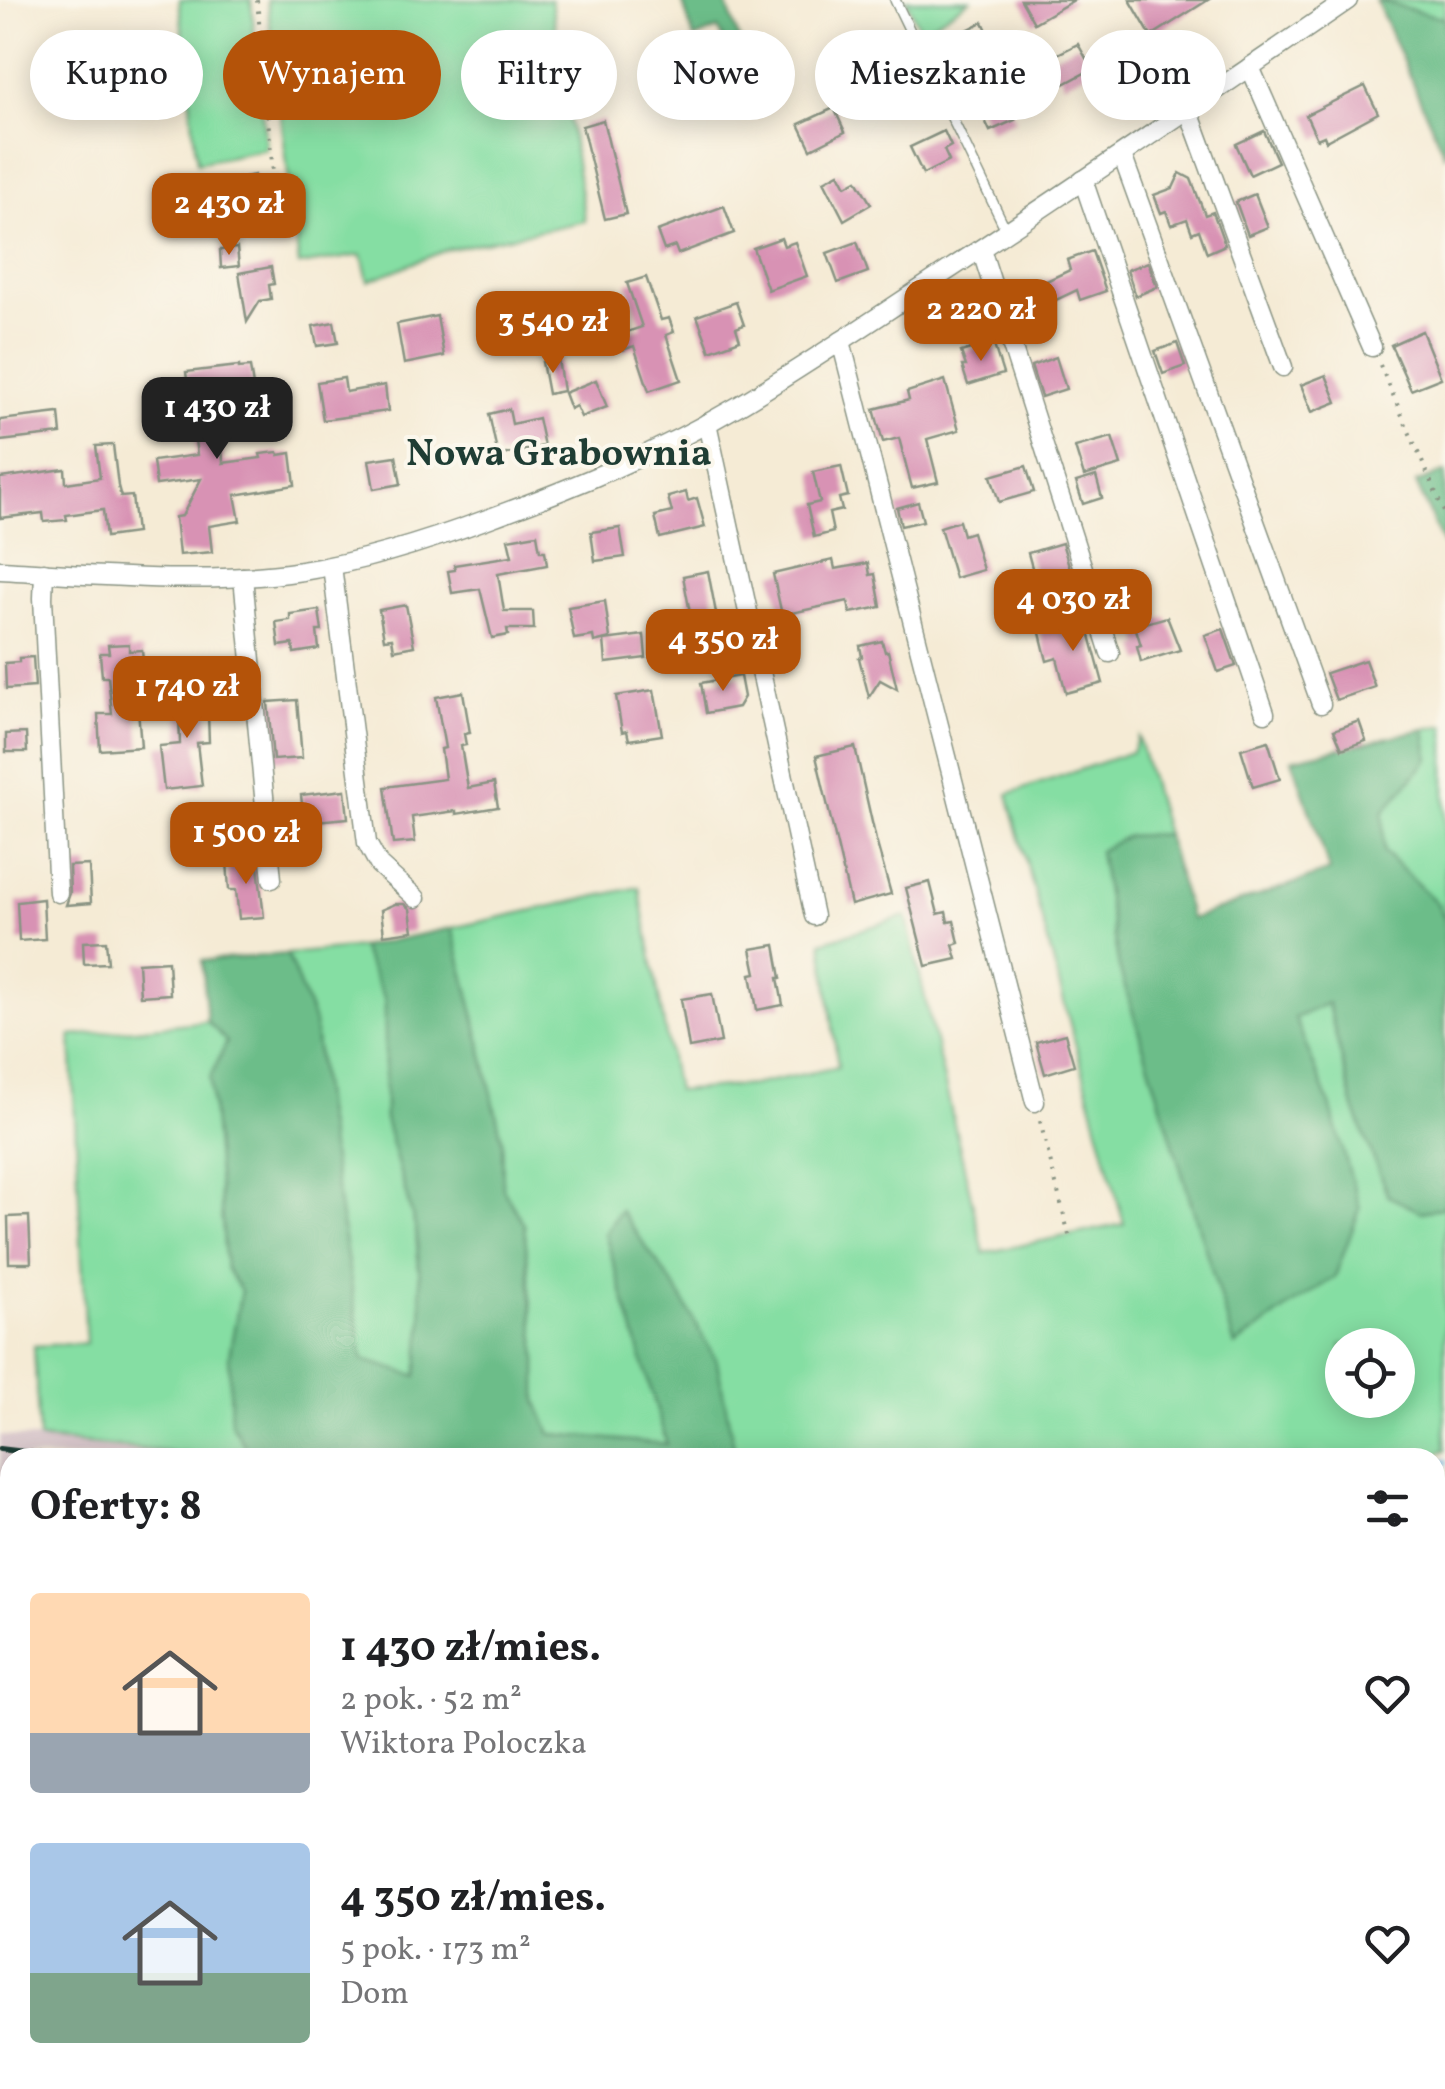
<!DOCTYPE html>
<html lang="pl">
<meta charset="utf-8">
<style>
:root{--surface:#fff;--page:#f2f2f2;--text:#202124;--muted:#757577;--accent:#b45309}
body{margin:0;font-family:Vollkorn,serif;background:var(--page);color:var(--text);height:100vh;display:flex;flex-direction:column;font-size:38px;white-space:nowrap}
*{box-sizing:border-box;margin:0}
p{font-size:32px;color:var(--muted)}
.icon{flex:none;width:55px;height:55px;fill:none;stroke:currentColor;stroke-width:2;stroke-linecap:round;stroke-linejoin:round}
.map{position:relative;flex:1;overflow:hidden}
.drawer{position:absolute;left:0px;top:1448px;width:1445px;height:642px;display:flex;flex-direction:column;background:var(--surface);border-radius:30px 30px 0 0;box-shadow:0 5px 25px #0003}
.drawer>*{flex:none}
.top-card{position:absolute;left:30px;top:30px;width:1385px;height:90px;display:flex;gap:20px}
.fabs{position:absolute;left:1325px;top:1328px;display:grid;gap:20px}
.fabs a{display:grid;place-items:center;width:90px;height:90px;border-radius:50%;background:var(--surface);box-shadow:0 5px 25px #0003;font-size:50px}
.price{position:absolute;translate:-50% -85px;padding:0 22px;border-radius:20px;background:var(--accent);color:#fff;font-size:32px;line-height:65px;filter:drop-shadow(0 2px 5px #0008)}
.price::after{content:'';position:absolute;left:50%;top:60px;width:30px;height:22px;margin-left:-15px;background:inherit;clip-path:polygon(0 0,100% 0,50% 100%)}
.price.active{background:#222;color:#fff}
ul{padding:0;list-style:none}
li{display:flex;align-items:center;gap:30px;height:250px;padding:0 30px}
li span{display:grid;place-items:center;flex:none;width:280px;height:200px;border-radius:10px;color:#555}
li>.icon{margin-inline-start:auto}
span .icon{width:120px;height:120px;fill:#fffc;stroke-width:1}
li b{font-size:42px}
h2{display:flex;justify-content:space-between;align-items:center;height:120px;padding:0 30px;font-size:42px}
.tag{padding:0 35px;border-radius:45px;background:var(--surface);box-shadow:0 5px 25px #0003;font-size:35px;line-height:90px}
.tag.active{background:var(--accent);color:#fff}
.map>svg:first-child{display:block}
.industrial{fill:#d2bdc5}
.green{fill:#85dea3;stroke:#528e6c;stroke-width:2.5;fill-rule:evenodd}
.forest{fill:#6cbd89;stroke:#467d5e;stroke-width:2.5}
.lines{fill:none;stroke-linecap:round;stroke-linejoin:round}
.stream{stroke:#76bfef;stroke-width:6}
.building{fill:#d892b4}
.service-casing{stroke:#8a9484;stroke-width:12}
.minor-casing{stroke:#8a9484;stroke-width:21}
.path{stroke:#8a9484;stroke-width:4;stroke-dasharray:2.5 8;stroke-linecap:butt}
.service{stroke:#fff;stroke-width:9}
.minor{stroke:#fff;stroke-width:18}
.rail{stroke:#1f3d34;stroke-width:6}
.labels{text-anchor:middle;dominant-baseline:central;stroke-width:8;stroke-linejoin:round;paint-order:stroke}
.neighbourhood-label{font-size:38px;font-weight:bold;fill:#1f3d34;stroke:#fbf7ec}
</style>
<div class="map">
<svg width="1445" height="2089" viewBox="0 0 1445 2089">
<rect width="100%" height="100%" fill="#fbf7ec"/>
<filter id="ink" filterUnits="userSpaceOnUse"><feTurbulence type="fractalNoise" baseFrequency=".01" numOctaves="2"/><feDisplacementMap in="SourceGraphic" scale="20" xChannelSelector="R" yChannelSelector="G"/><feConvolveMatrix kernelMatrix="1 2 1 2 8 2 1 2 1" color-interpolation-filters="sRGB"/></filter>
<filter id="wash" filterUnits="userSpaceOnUse"><feTurbulence type="fractalNoise" baseFrequency=".0048" numOctaves="4" result="noise"/><feDisplacementMap in="SourceGraphic" scale="40" xChannelSelector="R" yChannelSelector="G"/><feGaussianBlur stdDeviation="2.25" result="paint"/><feColorMatrix in="noise" values="0 0 0 0 0 0 0 0 0 0 0 0 0 0 0 0 0 1.4 0 .05"/><feComposite in="paint" operator="in"/></filter>
<g filter="url(#wash)">
<rect width="100%" height="100%" fill="#f5ebd5"/>
<g class="industrial">
<path d="M 0,1435 L 218,1457 L 10,1458 L 10,2080 L 297,2080 L 283,2089 L 0,2089 Z"/>
<path d="M 1435,1668 L 1445,1668 L 1445,2056 L 1435,2055 Z"/>
<path d="M 359,2080 L 830,2080 L 829,2089 L 347,2089 Z"/>
<path d="M 865,2080 L 1326,2080 L 1408,2089 L 864,2089 Z"/>
</g>
<g class="green">
<path d="M 179,0 L 251,0 L 266,149 L 197,163 Z"/>
<path d="M 267,0 L 551,0 L 585,221 L 446,250 L 368,281 L 362,255 L 299,265 Z"/>
<path d="M 906,0 L 970,0 L 921,31 Z"/>
<path d="M 1378,0 L 1445,0 L 1445,22 L 1442,18 Z"/>
<path d="M 1445,725 L 1445,920 L 1437,903 L 1384,852 L 1383,812 L 1429,759 L 1425,729 Z"/>
<path d="M 1138,737 L 1166,834 L 1127,836 L 1099,852 L 1119,967 L 1235,1345 L 1290,1306 L 1330,1105 L 1294,1018 L 1327,1002 L 1354,1108 L 1421,1212 L 1445,1207 L 1445,1450 L 1425,1458 L 735,1457 L 605,1234 L 667,1445 L 551,1434 L 537,1401 L 537,1359 L 524,1225 L 503,1189 L 502,1140 L 473,1010 L 452,928 L 639,887 L 676,1091 L 752,1085 L 838,1067 L 822,942 L 906,916 L 984,1253 L 1124,1224 L 1008,794 L 1132,752 ZM 1342,1345 L 1398,1345 L 1398,1400 L 1342,1400 Z"/>
<path d="M 360,947 L 385,1000 L 385,1119 L 416,1230 L 423,1321 L 418,1376 L 363,1361 L 324,1110 L 314,1022 L 287,954 Z"/>
<path d="M 207,1021 L 227,1042 L 210,1079 L 226,1268 L 241,1291 L 229,1356 L 250,1455 L 261,1457 L 218,1457 L 39,1439 L 34,1346 L 86,1343 L 71,1036 Z"/>
<path d="M 1445,1477 L 1445,1531 L 1435,1532 L 1435,1480 Z"/>
</g>
<g class="forest">
<path d="M 682,0 L 725,0 L 761,100 L 755,105 L 718,29 L 694,39 Z"/>
<path d="M 1376,0 L 1443,18 L 1445,22 L 1445,156 Z"/>
<path d="M 1445,472 L 1445,549 L 1416,483 Z"/>
<path d="M 1425,729 L 1429,759 L 1383,812 L 1384,852 L 1437,903 L 1445,920 L 1445,1207 L 1421,1212 L 1388,1196 L 1354,1108 L 1328,1003 L 1295,1018 L 1330,1105 L 1360,1209 L 1335,1277 L 1290,1306 L 1235,1346 L 1119,967 L 1099,851 L 1127,836 L 1166,834 L 1191,919 L 1330,871 L 1292,759 Z"/>
<path d="M 452,928 L 473,1010 L 502,1140 L 503,1189 L 524,1224 L 537,1359 L 537,1401 L 551,1434 L 667,1444 L 605,1234 L 620,1210 L 679,1293 L 717,1362 L 736,1457 L 261,1457 L 250,1455 L 231,1423 L 229,1356 L 241,1291 L 226,1268 L 210,1078 L 227,1042 L 207,1021 L 202,961 L 287,954 L 314,1022 L 324,1110 L 363,1360 L 417,1376 L 423,1321 L 416,1230 L 385,1119 L 385,1000 L 360,947 Z"/>
<path d="M 1445,1531 L 1445,1603 L 1435,1602 L 1435,1532 Z"/>
</g>
<g class="lines">
<path class="stream" d="M 1435,1465 L 1445,1462"/>
</g>
<g id="blocks">
<g class="building">
<path d="M 1021,0 L 1074,0 L 1034,23 Z"/>
<path d="M 1130,0 L 1208,0 L 1151,36 Z"/>
<path d="M 983,22 L 994,45 L 963,61 L 951,38 Z"/>
<path d="M 1078,44 L 1092,69 L 1064,84 L 1059,73 L 1053,75 L 1046,60 Z"/>
<path d="M 911,71 L 921,93 L 889,108 L 878,86 Z"/>
<path d="M 981,72 L 990,90 L 998,87 L 1015,120 L 990,131 L 975,99 L 965,104 L 956,84 Z"/>
<path d="M 1365,86 L 1378,113 L 1326,141 L 1324,136 L 1317,139 L 1306,115 Z"/>
<path d="M 834,108 L 845,132 L 811,149 L 799,124 Z"/>
<path d="M 603,120 L 626,214 L 605,219 L 582,126 Z"/>
<path d="M 944,131 L 951,146 L 944,150 L 949,161 L 923,174 L 910,147 Z"/>
<path d="M 1264,131 L 1278,162 L 1250,175 L 1236,144 Z"/>
<path d="M 839,173 L 846,186 L 857,180 L 871,204 L 844,220 L 824,181 Z"/>
<path d="M 1180,173 L 1191,179 L 1205,215 L 1213,212 L 1225,245 L 1207,253 L 1199,230 L 1192,233 L 1187,219 L 1171,225 L 1166,211 L 1161,213 L 1154,195 L 1173,188 Z"/>
<path d="M 254,175 L 260,204 L 232,209 L 227,181 Z"/>
<path d="M 1255,194 L 1268,227 L 1248,235 L 1236,202 Z"/>
<path d="M 724,206 L 734,233 L 678,254 L 675,246 L 664,250 L 657,231 Z"/>
<path d="M 781,238 L 784,246 L 795,242 L 807,276 L 768,290 L 753,248 Z"/>
<path d="M 857,242 L 868,272 L 838,283 L 827,253 Z"/>
<path d="M 237,248 L 239,266 L 221,268 L 220,250 Z"/>
<path d="M 1092,251 L 1106,291 L 1080,300 L 1077,290 L 1045,305 L 1052,321 L 1034,329 L 1031,321 L 1019,323 L 1010,298 L 1070,270 L 1067,260 Z"/>
<path d="M 1148,262 L 1157,287 L 1136,296 L 1127,270 Z"/>
<path d="M 271,267 L 274,284 L 269,285 L 271,299 L 260,301 L 247,322 L 239,273 Z"/>
<path d="M 646,277 L 661,320 L 669,318 L 674,332 L 666,335 L 681,380 L 649,391 L 634,346 L 623,350 L 618,335 L 642,327 L 627,283 Z"/>
<path d="M 736,302 L 744,325 L 736,328 L 740,340 L 710,351 L 697,316 Z"/>
<path d="M 569,306 L 573,322 L 548,328 L 544,312 Z"/>
<path d="M 437,316 L 444,356 L 404,364 L 397,324 Z"/>
<path d="M 334,322 L 338,343 L 317,346 L 313,326 Z"/>
<path d="M 1422,331 L 1441,378 L 1411,390 L 1391,345 Z"/>
<path d="M 993,342 L 1003,374 L 968,385 L 962,366 L 966,366 L 961,352 Z"/>
<path d="M 1177,343 L 1185,366 L 1163,374 L 1155,351 Z"/>
<path d="M 1056,357 L 1066,389 L 1041,397 L 1031,366 Z"/>
<path d="M 558,359 L 563,391 L 548,394 L 542,362 Z"/>
<path d="M 239,366 L 239,368 L 250,367 L 254,392 L 222,397 L 224,413 L 215,414 L 217,447 L 222,446 L 223,463 L 261,458 L 260,454 L 278,452 L 279,455 L 291,453 L 295,485 L 235,495 L 240,521 L 209,526 L 212,552 L 179,555 L 175,517 L 182,516 L 201,479 L 156,485 L 153,461 L 197,455 L 186,372 Z"/>
<path d="M 1326,375 L 1337,402 L 1312,412 L 1301,385 Z"/>
<path d="M 344,378 L 346,392 L 385,385 L 388,411 L 323,420 L 317,382 Z"/>
<path d="M 596,380 L 607,407 L 581,417 L 576,406 L 570,409 L 564,393 Z"/>
<path d="M 945,380 L 959,430 L 927,439 L 938,482 L 912,488 L 899,438 L 883,442 L 874,409 L 909,400 L 907,392 Z"/>
<path d="M 509,409 L 512,424 L 538,418 L 544,446 L 498,456 L 489,414 Z"/>
<path d="M 59,413 L 61,434 L 0,441 L 0,420 Z"/>
<path d="M 1112,437 L 1121,465 L 1084,476 L 1075,447 Z"/>
<path d="M 113,445 L 118,486 L 121,497 L 132,496 L 136,533 L 106,537 L 103,510 L 66,515 L 67,520 L 44,522 L 43,513 L 0,518 L 0,478 L 65,469 L 66,483 L 100,478 L 96,446 Z"/>
<path d="M 396,456 L 401,484 L 374,489 L 369,460 Z"/>
<path d="M 841,466 L 848,496 L 839,498 L 842,510 L 829,513 L 833,532 L 814,537 L 807,505 L 820,502 L 813,472 Z"/>
<path d="M 1026,466 L 1034,492 L 999,502 L 991,476 Z"/>
<path d="M 1096,476 L 1102,498 L 1083,504 L 1076,482 Z"/>
<path d="M 686,492 L 688,501 L 697,498 L 705,527 L 660,538 L 655,516 L 672,512 L 668,497 Z"/>
<path d="M 918,502 L 923,521 L 901,526 L 897,508 Z"/>
<path d="M 959,521 L 963,535 L 972,532 L 983,570 L 955,578 L 940,527 Z"/>
<path d="M 620,528 L 625,557 L 595,561 L 591,532 Z"/>
<path d="M 537,534 L 540,551 L 545,551 L 547,565 L 498,574 L 504,611 L 533,611 L 534,629 L 507,629 L 508,635 L 492,638 L 480,589 L 452,593 L 448,571 L 455,570 L 454,565 L 512,556 L 508,539 Z"/>
<path d="M 1062,543 L 1071,572 L 1036,582 L 1028,553 Z"/>
<path d="M 833,560 L 835,569 L 868,563 L 870,575 L 875,574 L 881,607 L 850,613 L 848,601 L 782,615 L 773,574 Z"/>
<path d="M 708,571 L 716,613 L 691,618 L 683,576 Z"/>
<path d="M 605,601 L 610,638 L 594,642 L 593,636 L 574,639 L 568,607 Z"/>
<path d="M 406,605 L 414,646 L 394,650 L 392,638 L 384,639 L 379,610 Z"/>
<path d="M 319,610 L 322,631 L 317,631 L 319,649 L 294,653 L 293,644 L 279,646 L 276,622 L 290,620 L 290,614 Z"/>
<path d="M 1085,617 L 1103,683 L 1066,693 L 1057,658 L 1047,661 L 1039,629 Z"/>
<path d="M 1167,617 L 1180,650 L 1141,662 L 1137,646 L 1141,645 L 1135,626 Z"/>
<path d="M 1223,629 L 1236,666 L 1218,672 L 1205,635 Z"/>
<path d="M 644,635 L 646,658 L 606,663 L 604,640 Z"/>
<path d="M 882,641 L 885,652 L 888,651 L 897,689 L 880,680 L 869,697 L 859,658 L 862,657 L 860,646 Z"/>
<path d="M 129,644 L 129,651 L 142,650 L 145,682 L 136,683 L 141,747 L 100,750 L 98,714 L 112,714 L 108,677 L 102,677 L 100,653 L 109,653 L 108,645 Z"/>
<path d="M 33,657 L 35,687 L 6,689 L 5,663 L 19,662 L 19,658 Z"/>
<path d="M 1365,660 L 1375,687 L 1336,700 L 1326,673 Z"/>
<path d="M 740,676 L 744,697 L 738,707 L 706,713 L 701,683 Z"/>
<path d="M 207,687 L 209,742 L 197,743 L 202,786 L 164,790 L 159,746 L 180,744 L 178,689 Z"/>
<path d="M 654,690 L 662,735 L 629,740 L 627,731 L 622,732 L 616,696 Z"/>
<path d="M 463,692 L 470,733 L 464,734 L 466,745 L 461,746 L 468,788 L 494,783 L 498,807 L 456,814 L 456,811 L 412,817 L 415,842 L 393,844 L 385,787 L 445,779 L 441,749 L 445,748 L 436,697 Z"/>
<path d="M 297,700 L 302,758 L 273,760 L 268,702 Z"/>
<path d="M 1359,721 L 1366,741 L 1342,749 L 1334,730 Z"/>
<path d="M 26,733 L 27,752 L 6,752 L 6,734 Z"/>
<path d="M 1268,741 L 1280,779 L 1253,787 L 1241,749 Z"/>
<path d="M 855,747 L 876,840 L 891,894 L 851,905 L 816,756 Z"/>
<path d="M 345,790 L 348,818 L 304,822 L 301,795 Z"/>
<path d="M 257,858 L 264,917 L 239,919 L 236,890 L 229,890 L 227,861 Z"/>
<path d="M 89,865 L 91,903 L 66,905 L 70,893 L 69,866 Z"/>
<path d="M 930,882 L 938,914 L 946,912 L 948,922 L 954,921 L 959,943 L 953,945 L 957,959 L 926,966 L 906,888 Z"/>
<path d="M 43,899 L 45,939 L 19,941 L 17,902 Z"/>
<path d="M 395,904 L 404,904 L 410,909 L 413,931 L 384,935 L 381,910 Z"/>
<path d="M 106,941 L 108,963 L 84,964 L 83,942 Z"/>
<path d="M 775,945 L 781,978 L 778,978 L 783,1005 L 757,1010 L 751,974 L 756,973 L 751,949 Z"/>
<path d="M 168,961 L 170,994 L 140,996 L 138,963 Z"/>
<path d="M 712,994 L 721,1042 L 689,1048 L 681,999 Z"/>
<path d="M 1065,1034 L 1074,1065 L 1045,1074 L 1036,1042 Z"/>
<path d="M 29,1216 L 31,1263 L 9,1263 L 8,1217 Z"/>
</g>
</g>
</g>
<g filter="url(#ink)">
<use href="#blocks" fill-opacity="0" stroke="#8a9484" stroke-width="2.5"/>
<g class="lines">
<defs>
<g id="service">
<path d="M 895,0 L 1007,232"/>
<path d="M 1435,1756 L 1445,1757"/>
<path d="M 0,1758 L 10,1757"/>
<path d="M 0,1827 L 10,1825"/>
<path d="M 1435,2042 L 1445,2043"/>
<path d="M 307,2089 L 320,2080"/>
</g>
<g id="minor">
<path d="M 1250,67 L 1372,347"/>
<path d="M 1188,109 L 1283,367"/>
<path d="M 1122,155 L 1321,704"/>
<path d="M 1083,180 L 1265,713"/>
<path d="M 981,249 L 1110,653"/>
<path d="M 841,341 C 907,594 969,849 1035,1102"/>
<path d="M 707,423 L 814,916"/>
<path d="M 332,566 L 367,843 L 379,865 L 416,898"/>
<path d="M 0,570 C 100,575 202,586 302,571 C 367,561 429,541 490,518 C 575,487 660,452 738,406 C 805,366 870,322 935,279 C 1074,188 1211,94 1348,0"/>
<path d="M 44,572 L 43,598 L 58,893"/>
<path d="M 243,577 L 272,879"/>
<path d="M 1435,2066 L 1445,2067"/>
<path d="M 841,2089 L 842,2080"/>
</g>
</defs>
<use href="#service" class="service-casing"/>
<use href="#minor" class="minor-casing"/>
<g class="path">
<path d="M 257,0 L 275,195 L 280,228"/>
<path d="M 1380,365 L 1445,514"/>
<path d="M 1040,1121 L 1070,1239"/>
</g>
<use href="#service" class="service"/>
<use href="#minor" class="minor"/>
<g class="rail">
<path d="M 0,1449 L 74,1458"/>
<path d="M 0,1518 L 10,1520"/>
<path d="M 0,1548 L 10,1549"/>
<path d="M 0,1564 L 10,1565"/>
<path d="M 0,1599 L 10,1600"/>
<path d="M 1435,1625 L 1445,1626"/>
<path d="M 0,1628 L 10,1627"/>
<path d="M 1435,1643 L 1445,1644"/>
<path d="M 0,1653 L 10,1654"/>
<path d="M 0,1669 L 10,1670"/>
<path d="M 1435,1679 L 1445,1679"/>
<path d="M 0,1684 L 10,1685"/>
<path d="M 0,1700 L 10,1701"/>
<path d="M 0,1733 L 10,1733"/>
<path d="M 0,1789 L 10,1787"/>
<path d="M 0,1806 L 10,1803"/>
<path d="M 1435,1915 L 1445,1916"/>
<path d="M 380,2089 L 390,2080"/>
</g>
</g>
</g>
<g class="labels">
<g class="neighbourhood-label">
<text x="559" y="455">Nowa Grabownia</text>
</g>
</g>
</svg>
<div class="fabs">
<a><svg class="icon" aria-label="locate" viewBox="0 0 24 24"><circle cx="12" cy="12" r="6"/><path d="M12 2v4M12 18v4M2 12h4M18 12h4"/></svg></a>
</div>
<b class="price" style="left:229px;top:258px">2 430 zł</b>
<b class="price" style="left:981px;top:364px">2 220 zł</b>
<b class="price" style="left:553px;top:376px">3 540 zł</b>
<b class="price active" style="left:217px;top:462px">1 430 zł</b>
<b class="price" style="left:1073px;top:654px">4 030 zł</b>
<b class="price" style="left:723px;top:694px">4 350 zł</b>
<b class="price" style="left:187px;top:741px">1 740 zł</b>
<b class="price" style="left:246px;top:887px">1 500 zł</b>
<div class="top-card">
<a class="tag">Kupno</a>
<a class="tag active">Wynajem</a>
<a class="tag">Filtry</a>
<a class="tag">Nowe</a>
<a class="tag">Mieszkanie</a>
<a class="tag">Dom</a>
</div>
<section class="drawer">
<h2>Oferty: 8<svg class="icon" aria-label="filters" viewBox="0 0 24 24"><path d="M4 7h16M4 17h16"/><circle cx="9" cy="7" r="2"/><circle cx="15" cy="17" r="2"/></svg></h2>
<ul>
<li><span style="background:linear-gradient(#ffd9b3 70%,#9aa5b1 0)"><svg class="icon" aria-label="home" viewBox="0 0 24 24"><path d="M3 11l9-7 9 7M6 9v11h12V9"/></svg></span><div><b>1 430 zł/mies.</b><p>2 pok. · 52 m²</p><p>Wiktora Poloczka</p></div><svg class="icon" aria-label="heart" viewBox="0 0 24 24"><path d="M12 20l-8-8c-3-5 5-10 8-4 3-6 11-1 8 4z"/></svg></li>
<li><span style="background:linear-gradient(#a9c7e8 65%,#7fa58c 0)"><svg class="icon" aria-label="home" viewBox="0 0 24 24"><path d="M3 11l9-7 9 7M6 9v11h12V9"/></svg></span><div><b>4 350 zł/mies.</b><p>5 pok. · 173 m²</p><p>Dom</p></div><svg class="icon" aria-label="heart" viewBox="0 0 24 24"><path d="M12 20l-8-8c-3-5 5-10 8-4 3-6 11-1 8 4z"/></svg></li>
</ul>
</section>
</div>
